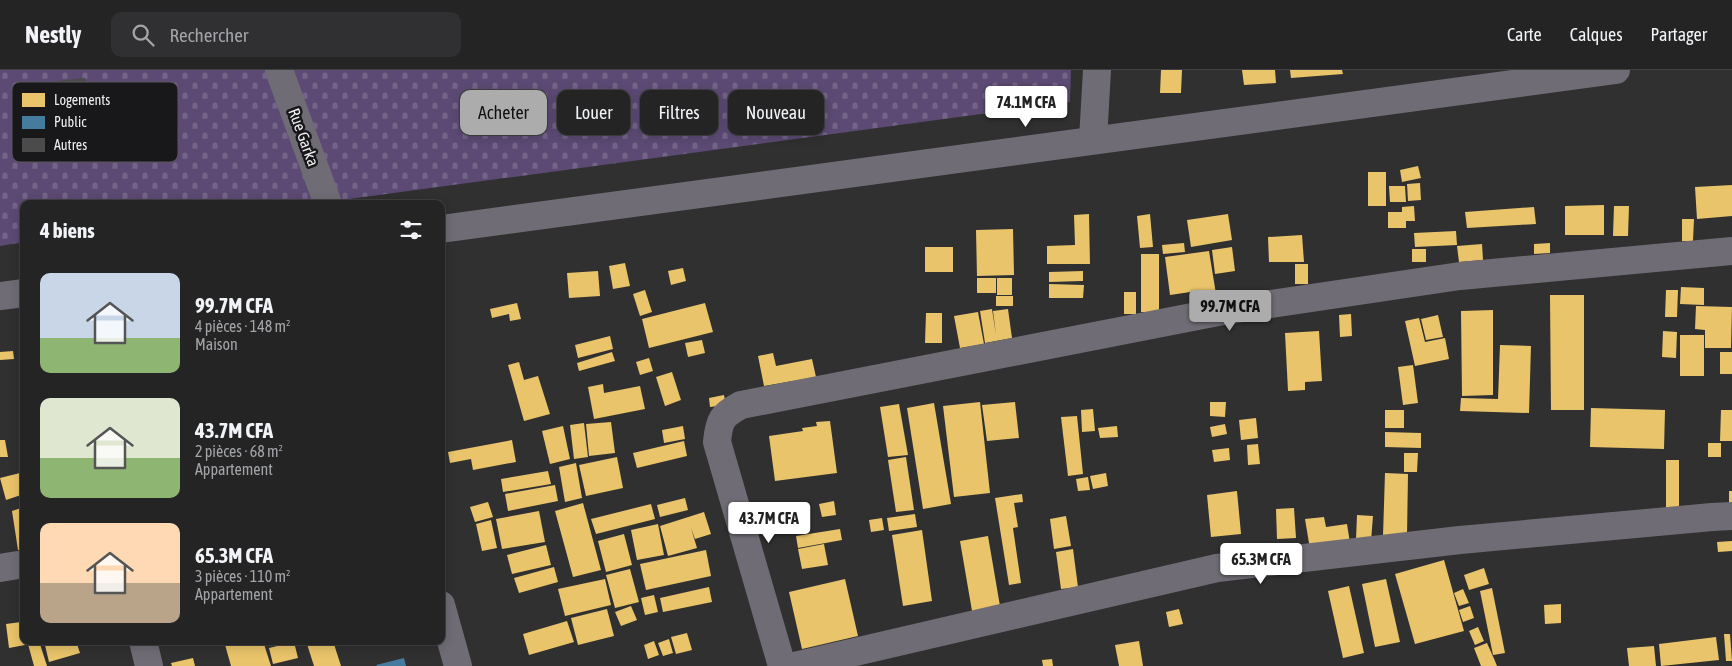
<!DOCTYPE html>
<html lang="fr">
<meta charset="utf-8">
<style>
:root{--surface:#242425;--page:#303032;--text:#f1f3f6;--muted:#a3a4a7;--line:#414142;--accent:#acacad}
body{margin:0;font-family:"Asap Condensed",sans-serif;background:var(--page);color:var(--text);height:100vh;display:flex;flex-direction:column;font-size:19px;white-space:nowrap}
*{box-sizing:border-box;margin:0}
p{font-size:16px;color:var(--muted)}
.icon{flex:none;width:28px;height:28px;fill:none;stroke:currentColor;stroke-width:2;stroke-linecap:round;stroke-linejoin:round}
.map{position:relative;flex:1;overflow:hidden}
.side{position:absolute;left:20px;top:130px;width:425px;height:445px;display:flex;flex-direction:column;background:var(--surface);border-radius:10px;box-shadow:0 2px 12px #0003,0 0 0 1px var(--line)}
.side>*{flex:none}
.guide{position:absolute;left:460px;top:20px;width:475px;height:45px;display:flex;gap:10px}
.price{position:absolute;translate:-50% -42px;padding:0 11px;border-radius:5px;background:#fff;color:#222;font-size:16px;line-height:32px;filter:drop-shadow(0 1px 2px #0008)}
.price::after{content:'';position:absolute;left:50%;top:30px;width:15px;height:11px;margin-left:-8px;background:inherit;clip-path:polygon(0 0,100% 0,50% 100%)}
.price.on{background:var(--accent);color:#111}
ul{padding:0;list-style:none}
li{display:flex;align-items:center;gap:15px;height:125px;padding:0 20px}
li span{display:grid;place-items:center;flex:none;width:140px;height:100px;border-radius:10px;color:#555}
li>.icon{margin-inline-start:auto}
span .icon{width:60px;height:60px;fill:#fffc;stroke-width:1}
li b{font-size:21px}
h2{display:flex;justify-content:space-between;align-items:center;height:60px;padding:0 20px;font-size:21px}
.pill{padding:0 18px;border-radius:10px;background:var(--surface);box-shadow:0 2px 12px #0003,0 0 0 1px var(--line);font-size:18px;line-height:45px}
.pill.on{background:var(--accent);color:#111}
header{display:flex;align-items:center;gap:30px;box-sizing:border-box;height:70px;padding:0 25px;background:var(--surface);border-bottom:1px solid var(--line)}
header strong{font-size:24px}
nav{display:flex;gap:28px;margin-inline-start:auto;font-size:18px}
.search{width:350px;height:45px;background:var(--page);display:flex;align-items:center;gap:12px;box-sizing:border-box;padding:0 18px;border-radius:10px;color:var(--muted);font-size:19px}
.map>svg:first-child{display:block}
.cemetery{fill:url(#cemetery-stones)}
.homes{fill:#e9c46a}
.public{fill:#457b9d}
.building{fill:#4b4b4c}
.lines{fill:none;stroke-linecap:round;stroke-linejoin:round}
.minor{stroke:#706c75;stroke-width:28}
.labels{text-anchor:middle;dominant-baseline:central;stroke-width:5;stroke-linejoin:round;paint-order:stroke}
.street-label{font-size:16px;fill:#efeef0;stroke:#181719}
.key{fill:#181719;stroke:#58585a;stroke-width:1}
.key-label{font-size:14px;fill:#efeef0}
</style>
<header>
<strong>Nestly</strong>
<div class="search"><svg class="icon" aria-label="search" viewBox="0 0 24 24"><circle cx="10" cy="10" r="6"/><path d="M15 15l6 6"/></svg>Rechercher</div>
<nav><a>Carte</a><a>Calques</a><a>Partager</a></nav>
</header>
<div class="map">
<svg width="1732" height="596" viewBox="0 0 1732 596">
<defs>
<pattern id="cemetery-stones" width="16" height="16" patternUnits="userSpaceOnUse" patternTransform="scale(1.25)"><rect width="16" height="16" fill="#5c4a74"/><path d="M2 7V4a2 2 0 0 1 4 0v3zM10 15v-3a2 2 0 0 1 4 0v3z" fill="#746488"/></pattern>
</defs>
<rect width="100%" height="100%" fill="#303031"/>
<path class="cemetery" d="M 0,0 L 1071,0 L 1070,32 L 312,134 L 24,134 L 24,172 L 0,176 Z"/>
<g class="homes">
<path d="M 1161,0 L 1182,0 L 1181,23 L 1160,23 Z"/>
<path d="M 1242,0 L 1275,0 L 1276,13 L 1244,15 Z"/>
<path d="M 1290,0 L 1342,0 L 1343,4 L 1291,8 Z"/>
<path d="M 1418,96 L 1421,108 L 1402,112 L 1400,100 Z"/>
<rect x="1368" y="102" width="18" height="34"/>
<path d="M 1420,113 L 1421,130 L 1408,131 L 1407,114 Z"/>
<path d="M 1732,115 L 1732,146 L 1697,149 L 1695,117 Z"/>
<path d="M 1389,116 L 1405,116 L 1406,132 L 1390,132 Z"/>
<path d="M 1604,135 L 1604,165 L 1565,165 L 1565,136 Z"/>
<path d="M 1414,136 L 1415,151 L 1406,151 L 1406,158 L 1388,158 L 1388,142 L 1402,142 L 1402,137 Z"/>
<path d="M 1614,136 L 1629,136 L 1628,166 L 1613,166 Z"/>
<path d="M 1534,137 L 1536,154 L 1467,158 L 1465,142 Z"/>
<path d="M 1089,144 L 1090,194 L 1047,194 L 1047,176 L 1075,175 L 1074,145 Z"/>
<path d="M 1150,144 L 1153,177 L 1140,178 L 1137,146 Z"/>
<path d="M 1228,144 L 1232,170 L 1191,177 L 1187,150 Z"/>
<path d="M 1682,149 L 1694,149 L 1693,171 L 1682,171 Z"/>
<path d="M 1013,159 L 1014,205 L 977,206 L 976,160 Z"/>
<path d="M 1456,161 L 1457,175 L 1415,177 L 1414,163 Z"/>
<path d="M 1302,165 L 1304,192 L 1269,192 L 1268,167 Z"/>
<path d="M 1184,173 L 1185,182 L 1163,184 L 1162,175 Z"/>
<path d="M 1550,173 L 1550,183 L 1534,184 L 1534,174 Z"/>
<path d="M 1482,174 L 1483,190 L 1459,192 L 1457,176 Z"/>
<rect x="925" y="177" width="28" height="25"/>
<path d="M 1232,177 L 1235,201 L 1215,204 L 1212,180 Z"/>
<rect x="1412" y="179" width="14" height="13"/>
<path d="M 1209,181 L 1216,224 L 1198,226 L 1197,221 L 1170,225 L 1165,187 Z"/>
<rect x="1141" y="184" width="18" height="58"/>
<path d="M 625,193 L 630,216 L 613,219 L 609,196 Z"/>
<rect x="1295" y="194" width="13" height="20"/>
<path d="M 683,198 L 686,211 L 671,215 L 668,201 Z"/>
<path d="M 598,201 L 600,226 L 569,228 L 567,203 Z"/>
<path d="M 1083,201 L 1083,211 L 1049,212 L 1049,202 Z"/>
<rect x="977" y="208" width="19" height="15"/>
<rect x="997" y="208" width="15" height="17"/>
<path d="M 1049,214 L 1084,215 L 1083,228 L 1049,228 Z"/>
<path d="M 1681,217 L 1704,218 L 1704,235 L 1680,234 Z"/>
<path d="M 645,220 L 652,242 L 640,246 L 633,224 Z"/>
<path d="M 1666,220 L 1678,220 L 1677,247 L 1665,247 Z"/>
<rect x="1124" y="222" width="12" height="22"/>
<path d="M 1550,225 L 1584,225 L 1584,340 L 1551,340 Z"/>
<rect x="996" y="226" width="17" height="10"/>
<path d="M 517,233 L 521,249 L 510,251 L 509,244 L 492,248 L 490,239 Z"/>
<path d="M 705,233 L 713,262 L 649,278 L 642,249 Z"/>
<path d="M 1696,236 L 1732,237 L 1731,278 L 1705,278 L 1705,260 L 1695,259 Z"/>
<path d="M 992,239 L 996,265 L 993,241 L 1008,239 L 1012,268 L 985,273 L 980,241 Z"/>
<path d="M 1493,240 L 1493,325 L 1462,326 L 1461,241 Z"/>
<path d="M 978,242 L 984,274 L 960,278 L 954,246 Z"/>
<path d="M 926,243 L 942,243 L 942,273 L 925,273 Z"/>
<path d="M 1351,244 L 1352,266 L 1340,267 L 1339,245 Z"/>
<path d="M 1438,245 L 1443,267 L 1426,270 L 1421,249 Z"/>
<path d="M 1419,248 L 1425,272 L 1445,268 L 1449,289 L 1415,296 L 1405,251 Z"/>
<path d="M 1319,261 L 1322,311 L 1305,312 L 1305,320 L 1288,321 L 1285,263 Z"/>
<path d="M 1663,261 L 1677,262 L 1676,288 L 1662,287 Z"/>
<rect x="1680" y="265" width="24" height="41"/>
<path d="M 610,266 L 613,279 L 578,288 L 575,275 Z"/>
<path d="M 702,270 L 705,283 L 688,287 L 685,273 Z"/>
<path d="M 1500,275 L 1531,276 L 1529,343 L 1460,341 L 1461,328 L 1498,329 Z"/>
<path d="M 13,281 L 14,289 L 0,290 L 0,282 Z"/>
<path d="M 612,282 L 615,291 L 579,301 L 577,293 Z"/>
<rect x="1720" y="282" width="12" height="22"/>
<path d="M 773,283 L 776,296 L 812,289 L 816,307 L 764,316 L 758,286 Z"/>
<path d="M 649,288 L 653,301 L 640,305 L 636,292 Z"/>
<path d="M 519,292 L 524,310 L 538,306 L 550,344 L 524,351 L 508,295 Z"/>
<path d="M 1413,295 L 1418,333 L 1403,335 L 1398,297 Z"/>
<path d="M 672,302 L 681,330 L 665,336 L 656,307 Z"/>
<path d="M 603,314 L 604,323 L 640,316 L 645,339 L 594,349 L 588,317 Z"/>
<path d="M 724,325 L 726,335 L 710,337 L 709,328 Z"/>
<path d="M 980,332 L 990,423 L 954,427 L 943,336 Z"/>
<path d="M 1015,332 L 1019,368 L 987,371 L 982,335 Z"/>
<path d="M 1210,332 L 1226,332 L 1225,347 L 1210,346 Z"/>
<path d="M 934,333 L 951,434 L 923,439 L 907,338 Z"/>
<path d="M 899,334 L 908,385 L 888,387 L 880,337 Z"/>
<path d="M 1591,338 L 1665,340 L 1664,379 L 1590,377 Z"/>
<path d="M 1093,339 L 1095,361 L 1082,362 L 1081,340 Z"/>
<rect x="1385" y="340" width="19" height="18"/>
<path d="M 1721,340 L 1732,340 L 1732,371 L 1720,371 Z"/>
<path d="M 1077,346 L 1083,404 L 1068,406 L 1061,347 Z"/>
<path d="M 1256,348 L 1258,368 L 1241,370 L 1239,350 Z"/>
<path d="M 830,351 L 837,403 L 775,411 L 769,366 L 803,361 L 802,358 L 817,356 L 816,352 Z"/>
<path d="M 611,352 L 615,383 L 589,386 L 586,354 Z"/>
<path d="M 584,353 L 588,387 L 574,389 L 570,355 Z"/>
<path d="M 1225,354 L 1227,364 L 1212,367 L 1210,357 Z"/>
<path d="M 563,356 L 570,389 L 550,394 L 542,361 Z"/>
<path d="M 683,356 L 685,369 L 664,373 L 662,360 Z"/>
<path d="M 1117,356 L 1118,367 L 1100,368 L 1098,358 Z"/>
<path d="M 1385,362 L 1421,363 L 1421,378 L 1385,377 Z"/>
<path d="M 0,370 L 5,370 L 8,387 L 0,387 Z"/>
<path d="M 512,370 L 516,392 L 473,400 L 471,389 L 450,393 L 448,382 Z"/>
<path d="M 684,371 L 687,386 L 637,398 L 633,383 Z"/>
<rect x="1708" y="373" width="13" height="14"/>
<path d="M 1258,374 L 1260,394 L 1248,395 L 1247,375 Z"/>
<path d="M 1229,378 L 1230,390 L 1214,392 L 1212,380 Z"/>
<path d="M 1404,383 L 1418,383 L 1417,402 L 1404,402 Z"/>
<path d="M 617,387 L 623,418 L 586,426 L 579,395 Z"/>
<path d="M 906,387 L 914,440 L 896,442 L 888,390 Z"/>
<rect x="1666" y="390" width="13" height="48"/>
<path d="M 576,393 L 582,428 L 565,432 L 559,397 Z"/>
<path d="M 548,401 L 551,414 L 503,422 L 501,409 Z"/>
<path d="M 24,402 L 24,424 L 6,430 L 0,408 Z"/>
<path d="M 1106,403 L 1108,416 L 1093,419 L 1090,406 Z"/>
<path d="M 1385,403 L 1408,404 L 1407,466 L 1383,466 Z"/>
<path d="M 1088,407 L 1090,420 L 1078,421 L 1076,409 Z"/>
<path d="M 555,415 L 558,431 L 508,441 L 505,424 Z"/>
<path d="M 1237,421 L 1241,464 L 1211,467 L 1207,425 Z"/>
<rect x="1729" y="421" width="3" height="21"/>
<path d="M 1022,424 L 1023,432 L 1014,433 L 1018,457 L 1013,458 L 1021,513 L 1009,515 L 995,428 Z"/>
<path d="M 685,428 L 688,440 L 660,447 L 657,435 Z"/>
<path d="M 834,431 L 836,445 L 822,447 L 819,434 Z"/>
<path d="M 488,432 L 493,447 L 475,452 L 470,437 Z"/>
<path d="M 583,433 L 601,500 L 573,507 L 555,441 Z"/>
<path d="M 651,434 L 655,449 L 596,464 L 591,449 Z"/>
<path d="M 24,437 L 24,480 L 18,480 L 12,441 Z"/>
<path d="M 1294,438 L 1296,468 L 1277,469 L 1276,439 Z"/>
<path d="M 539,441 L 545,472 L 502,479 L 496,449 Z"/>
<path d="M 704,442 L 711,464 L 695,469 L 691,458 L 697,478 L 668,486 L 660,456 Z"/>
<path d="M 915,444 L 917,457 L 889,461 L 887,448 Z"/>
<path d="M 1357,445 L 1373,446 L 1371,471 L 1356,470 Z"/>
<path d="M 1066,446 L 1071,476 L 1054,479 L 1050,449 Z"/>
<path d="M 1324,447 L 1326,457 L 1347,454 L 1350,473 L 1310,479 L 1305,449 Z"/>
<path d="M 882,448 L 884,460 L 871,462 L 869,450 Z"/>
<path d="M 491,450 L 497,478 L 482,481 L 476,454 Z"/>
<path d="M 658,454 L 664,485 L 637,490 L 631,460 Z"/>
<path d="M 840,459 L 842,470 L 798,478 L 796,466 Z"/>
<path d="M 922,460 L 932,531 L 903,536 L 892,465 Z"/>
<path d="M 624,464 L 632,495 L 606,502 L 598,471 Z"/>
<path d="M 988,466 L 1000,536 L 972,541 L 960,471 Z"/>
<path d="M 1732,471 L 1732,481 L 1718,482 L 1717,472 Z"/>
<path d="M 824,474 L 828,495 L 802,499 L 798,479 Z"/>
<path d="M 546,475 L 551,495 L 512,504 L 507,485 Z"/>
<path d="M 1073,479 L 1078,517 L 1061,519 L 1056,482 Z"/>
<path d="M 706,480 L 711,506 L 646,520 L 640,494 Z"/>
<path d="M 1444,490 L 1464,561 L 1415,574 L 1395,504 Z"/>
<path d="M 554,497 L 558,512 L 519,523 L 514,508 Z"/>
<path d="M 1484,498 L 1489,514 L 1469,520 L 1464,505 Z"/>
<path d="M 630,499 L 639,532 L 615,538 L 606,505 Z"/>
<path d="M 605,509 L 611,535 L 565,546 L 558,519 Z"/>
<path d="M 845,509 L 858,566 L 802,579 L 789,522 Z"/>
<path d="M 1386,509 L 1400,572 L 1375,577 L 1362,514 Z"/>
<path d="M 1349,516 L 1364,583 L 1343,588 L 1328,521 Z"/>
<path d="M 709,517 L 712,532 L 663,542 L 660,528 Z"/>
<path d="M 1492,518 L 1505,583 L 1493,585 L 1480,521 Z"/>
<path d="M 1463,519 L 1469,533 L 1459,536 L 1454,523 Z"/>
<path d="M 654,525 L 658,542 L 645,545 L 641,528 Z"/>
<path d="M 1561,534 L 1561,553 L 1545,554 L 1544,535 Z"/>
<path d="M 631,536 L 637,550 L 621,556 L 615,542 Z"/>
<path d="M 1470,536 L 1474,548 L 1463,552 L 1459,540 Z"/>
<path d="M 607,539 L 614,566 L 578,575 L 571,548 Z"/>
<path d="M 1179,539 L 1183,554 L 1169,557 L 1166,542 Z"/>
<path d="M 567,551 L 574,572 L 529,585 L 523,564 Z"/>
<path d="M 21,552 L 25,575 L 9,578 L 6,554 Z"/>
<path d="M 1478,557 L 1484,571 L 1475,575 L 1469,561 Z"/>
<path d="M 687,563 L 692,580 L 676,584 L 671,567 Z"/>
<path d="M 1724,564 L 1730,564 L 1732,591 L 1726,591 Z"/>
<path d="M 1716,567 L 1719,590 L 1661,596 L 1659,574 Z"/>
<path d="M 669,569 L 673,583 L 663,586 L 658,573 Z"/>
<path d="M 39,571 L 47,596 L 34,596 L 28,574 Z"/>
<path d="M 44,571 L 76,571 L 80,583 L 49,592 Z"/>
<path d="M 224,571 L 263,571 L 271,596 L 231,596 Z"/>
<path d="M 306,571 L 333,571 L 341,596 L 314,596 Z"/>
<path d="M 654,571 L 659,585 L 648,589 L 644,575 Z"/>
<path d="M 1139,571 L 1143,596 L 1119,596 L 1115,575 Z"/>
<path d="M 294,572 L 298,588 L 273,594 L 269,578 Z"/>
<path d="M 1487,573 L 1495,591 L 1497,596 L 1481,596 L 1474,578 Z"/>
<path d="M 1654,576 L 1656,596 L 1629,596 L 1627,578 Z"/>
<path d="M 193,588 L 195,596 L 172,596 L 171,593 Z"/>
<path d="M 1052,589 L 1053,596 L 1043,596 L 1042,590 Z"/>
</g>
<path class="public" d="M 404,588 L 406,596 L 377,596 L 376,595 Z"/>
<g class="building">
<path d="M 85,8 L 87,19 L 58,22 L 57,11 Z"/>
<path d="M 535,28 L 542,40 L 532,46 L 524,34 Z"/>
</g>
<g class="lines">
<g class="minor">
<path d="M 279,0 L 328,134"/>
<path d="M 1093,70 L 1097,0"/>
<path d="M 441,159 L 1616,0"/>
<path d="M 0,226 L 24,223"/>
<path d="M 0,498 L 24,494"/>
<path d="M 441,535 L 458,596"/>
<path d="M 143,571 L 149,596"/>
<path d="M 782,596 L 717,372 C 719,350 722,345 741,335 L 1223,241 L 1460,206 L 1732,181"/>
<path d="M 795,596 L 1217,498 L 1460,470 L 1712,447 L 1732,446"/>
</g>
</g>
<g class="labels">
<g class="street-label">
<text transform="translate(304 67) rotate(70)">Rue Garka</text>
</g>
</g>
<rect x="12" y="12" width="166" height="80" rx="8" class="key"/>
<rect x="22" y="23" width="23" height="14" fill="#e9c46a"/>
<rect x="22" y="46" width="23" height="13" fill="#457b9d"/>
<rect x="22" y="68" width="23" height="14" fill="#4b4b4c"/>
<g class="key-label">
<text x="54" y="35">Logements</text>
<text x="54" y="57">Public</text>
<text x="54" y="80">Autres</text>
</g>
</svg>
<b class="price" style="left:1026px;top:58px">74.1M CFA</b>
<b class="price on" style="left:1230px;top:262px">99.7M CFA</b>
<b class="price" style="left:769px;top:474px">43.7M CFA</b>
<b class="price" style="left:1261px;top:515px">65.3M CFA</b>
<div class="guide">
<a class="pill on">Acheter</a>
<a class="pill">Louer</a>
<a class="pill">Filtres</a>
<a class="pill">Nouveau</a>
</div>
<section class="side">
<h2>4 biens<svg class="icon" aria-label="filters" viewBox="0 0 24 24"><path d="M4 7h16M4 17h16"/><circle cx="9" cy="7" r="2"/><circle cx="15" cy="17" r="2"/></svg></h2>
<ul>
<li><span style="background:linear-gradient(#c9d6e8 65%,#8fb573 0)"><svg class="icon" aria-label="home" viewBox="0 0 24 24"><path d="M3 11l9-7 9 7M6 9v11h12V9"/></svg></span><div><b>99.7M CFA</b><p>4 pièces · 148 m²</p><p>Maison</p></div></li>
<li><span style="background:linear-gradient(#dfe7d0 60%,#8fb573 0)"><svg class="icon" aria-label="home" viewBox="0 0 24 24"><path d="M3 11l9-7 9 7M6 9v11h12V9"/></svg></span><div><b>43.7M CFA</b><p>2 pièces · 68 m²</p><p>Appartement</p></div></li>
<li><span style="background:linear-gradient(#ffd9b3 60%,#b9a48a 0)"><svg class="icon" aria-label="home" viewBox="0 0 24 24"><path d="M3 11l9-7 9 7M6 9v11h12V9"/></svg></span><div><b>65.3M CFA</b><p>3 pièces · 110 m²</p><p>Appartement</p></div></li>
</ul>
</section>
</div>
